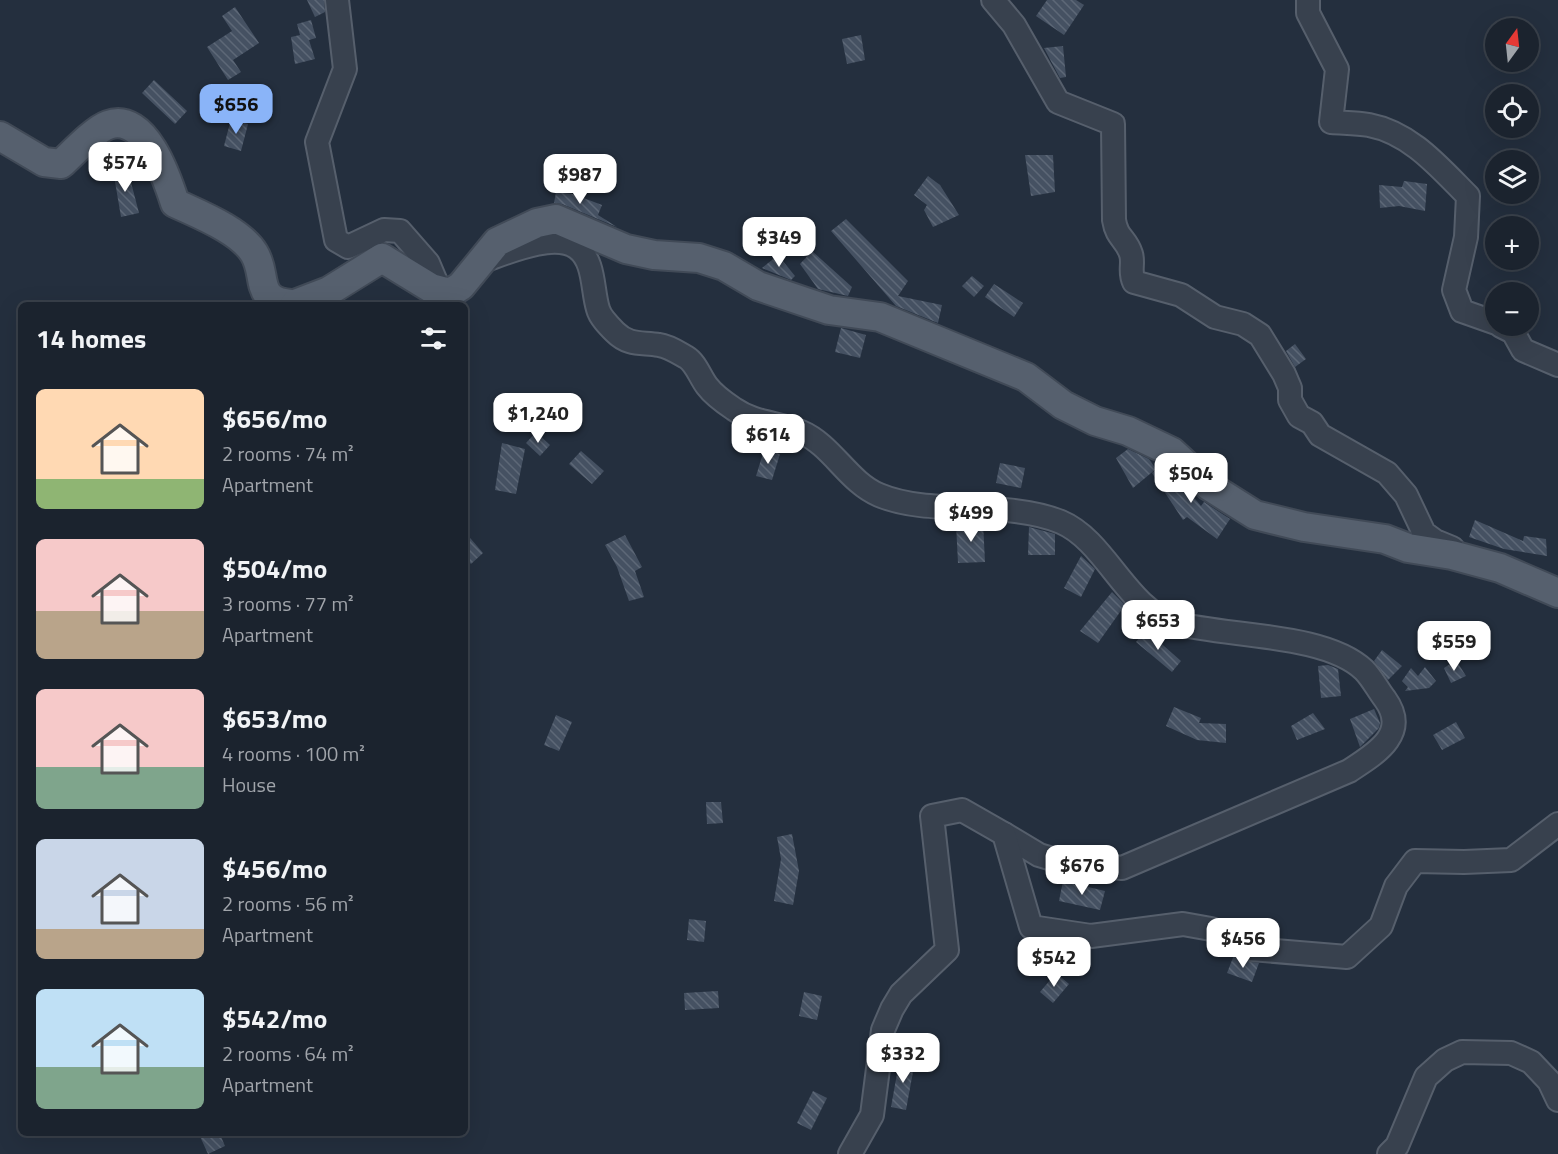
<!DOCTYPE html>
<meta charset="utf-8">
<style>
:root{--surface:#1b232e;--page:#282f3a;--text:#f1f3f6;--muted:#a0a4aa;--line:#39404a;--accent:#8ab4f8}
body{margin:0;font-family:"Titillium Web",sans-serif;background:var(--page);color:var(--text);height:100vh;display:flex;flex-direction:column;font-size:22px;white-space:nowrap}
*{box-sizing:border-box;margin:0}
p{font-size:20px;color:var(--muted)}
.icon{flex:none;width:33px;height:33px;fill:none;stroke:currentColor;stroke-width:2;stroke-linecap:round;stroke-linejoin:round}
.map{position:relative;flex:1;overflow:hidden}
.sheet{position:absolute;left:18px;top:302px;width:450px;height:834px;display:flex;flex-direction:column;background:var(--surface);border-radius:9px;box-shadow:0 6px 24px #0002,0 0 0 2px var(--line)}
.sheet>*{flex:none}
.needle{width:39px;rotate:15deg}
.tools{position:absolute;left:1485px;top:18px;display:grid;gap:12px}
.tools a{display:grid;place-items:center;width:54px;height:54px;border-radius:50%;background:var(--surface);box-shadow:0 6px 24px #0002,0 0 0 2px var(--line);font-size:30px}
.price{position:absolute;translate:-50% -51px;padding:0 14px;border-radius:12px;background:#fff;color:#222;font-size:20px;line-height:39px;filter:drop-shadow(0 2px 3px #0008)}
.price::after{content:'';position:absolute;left:50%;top:36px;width:18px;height:14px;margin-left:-9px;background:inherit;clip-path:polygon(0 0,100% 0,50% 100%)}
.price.active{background:var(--accent);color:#111}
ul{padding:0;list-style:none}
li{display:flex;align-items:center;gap:18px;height:150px;padding:0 18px}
li span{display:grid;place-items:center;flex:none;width:168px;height:120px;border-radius:9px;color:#555}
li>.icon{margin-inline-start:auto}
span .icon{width:72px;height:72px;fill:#fffc;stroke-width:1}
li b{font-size:26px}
h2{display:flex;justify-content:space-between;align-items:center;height:72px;padding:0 18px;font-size:26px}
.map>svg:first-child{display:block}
.building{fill:url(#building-back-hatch)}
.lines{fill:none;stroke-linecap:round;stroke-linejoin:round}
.minor-casing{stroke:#565f6c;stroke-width:26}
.major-casing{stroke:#414a57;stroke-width:32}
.minor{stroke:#38414e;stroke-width:22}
.major{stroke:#56606e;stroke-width:28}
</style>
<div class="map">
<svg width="1558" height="1154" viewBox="0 0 1558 1154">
<defs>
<pattern id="building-back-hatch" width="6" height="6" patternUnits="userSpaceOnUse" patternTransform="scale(1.5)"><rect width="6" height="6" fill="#455162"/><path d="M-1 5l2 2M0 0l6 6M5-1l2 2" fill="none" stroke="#5d6877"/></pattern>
</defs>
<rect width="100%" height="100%" fill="#242f3e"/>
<g class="building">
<path d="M 307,0 L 324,0 L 325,12 L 315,17 Z"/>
<path d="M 1047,0 L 1076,0 L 1084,5 L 1064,35 L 1036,16 Z"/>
<path d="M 235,7 L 259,43 L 233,60 L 241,72 L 228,80 L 207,47 L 232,31 L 222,16 Z"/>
<path d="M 311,20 L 316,38 L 309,40 L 315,59 L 295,64 L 291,37 L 300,35 L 297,24 Z"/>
<path d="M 861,35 L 865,60 L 847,64 L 842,39 Z"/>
<path d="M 1063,46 L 1066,77 L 1060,78 L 1044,48 Z"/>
<path d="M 154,80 L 187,111 L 175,124 L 142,93 Z"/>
<path d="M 231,119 L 248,124 L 241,151 L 224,146 Z"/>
<path d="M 1025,155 L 1053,155 L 1055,192 L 1031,196 Z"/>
<path d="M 127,167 L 139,213 L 121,217 L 113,170 Z"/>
<path d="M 928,176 L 940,185 L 959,215 L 933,227 L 924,210 L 927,205 L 914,195 Z"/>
<path d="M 1404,181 L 1427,184 L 1425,211 L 1399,206 L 1380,208 L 1379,185 L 1402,187 Z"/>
<path d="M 556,192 L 573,194 L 602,205 L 598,215 L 617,227 L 562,204 L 554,203 Z"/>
<path d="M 846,219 L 908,281 L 898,296 L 942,305 L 938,323 L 896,306 L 831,231 Z"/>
<path d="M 812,251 L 852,287 L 848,296 L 818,289 L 800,264 Z"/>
<path d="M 778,255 L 795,276 L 791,280 L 762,268 Z"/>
<path d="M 972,276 L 984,286 L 974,297 L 962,286 Z"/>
<path d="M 994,284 L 1023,303 L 1014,317 L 985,297 Z"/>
<path d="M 841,328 L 866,335 L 860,358 L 835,352 Z"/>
<path d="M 1295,344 L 1306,359 L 1295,367 L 1286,351 Z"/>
<path d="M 536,432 L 550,445 L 540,456 L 526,443 Z"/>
<path d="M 502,443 L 525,449 L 516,494 L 495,490 Z"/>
<path d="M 1128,449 L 1149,459 L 1156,469 L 1133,488 L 1116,458 Z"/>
<path d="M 764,450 L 780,454 L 772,480 L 756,476 Z"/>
<path d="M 581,451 L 604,471 L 592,484 L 569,464 Z"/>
<path d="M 1000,463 L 1025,468 L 1021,488 L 996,483 Z"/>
<path d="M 1161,465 L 1186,488 L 1201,506 L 1204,502 L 1230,519 L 1217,539 L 1187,517 L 1183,520 L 1152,473 Z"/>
<path d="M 1475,520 L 1523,541 L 1524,536 L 1546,539 L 1547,556 L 1504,549 L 1469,537 Z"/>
<path d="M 983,522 L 985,562 L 958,563 L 956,524 Z"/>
<path d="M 1029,527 L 1055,534 L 1055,555 L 1028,555 Z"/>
<path d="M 465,532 L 483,553 L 471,564 L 465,557 Z"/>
<path d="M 625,535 L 642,567 L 635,571 L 644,597 L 629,601 L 617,567 L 605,545 Z"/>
<path d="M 1081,556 L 1095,569 L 1081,597 L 1064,588 Z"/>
<path d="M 1112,592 L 1125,605 L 1098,643 L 1080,631 Z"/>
<path d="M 1146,630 L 1181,661 L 1172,672 L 1136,642 Z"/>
<path d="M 1382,650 L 1402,666 L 1388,680 L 1374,661 Z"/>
<path d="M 1456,660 L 1466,676 L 1451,683 L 1444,668 Z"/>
<path d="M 1328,665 L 1338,669 L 1341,696 L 1321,698 L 1318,666 Z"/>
<path d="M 1425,667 L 1436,681 L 1429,688 L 1405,691 L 1408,687 L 1402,681 L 1411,668 L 1418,676 Z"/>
<path d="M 1174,707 L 1201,718 L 1199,723 L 1226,724 L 1226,743 L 1197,740 L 1166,726 Z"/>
<path d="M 1374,709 L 1380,723 L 1379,728 L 1360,747 L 1350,719 Z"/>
<path d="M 1313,713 L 1325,729 L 1297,740 L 1291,726 Z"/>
<path d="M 556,715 L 572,722 L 559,751 L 544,745 Z"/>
<path d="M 1456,722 L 1465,738 L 1442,750 L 1433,735 Z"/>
<path d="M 706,802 L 721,802 L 723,823 L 707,824 Z"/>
<path d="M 792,834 L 799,871 L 793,905 L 774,901 L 781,859 L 777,837 Z"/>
<path d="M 1063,881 L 1105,891 L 1100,910 L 1059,901 Z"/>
<path d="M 689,919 L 706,921 L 704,942 L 687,940 Z"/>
<path d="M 1234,955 L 1245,961 L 1259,963 L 1252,982 L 1227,973 Z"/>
<path d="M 1056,973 L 1069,984 L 1053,1003 L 1040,992 Z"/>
<path d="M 718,991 L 719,1008 L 685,1010 L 684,993 Z"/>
<path d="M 804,992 L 822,996 L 817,1020 L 799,1016 Z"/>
<path d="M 900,1057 L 915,1061 L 906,1110 L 891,1107 Z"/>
<path d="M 813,1091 L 827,1098 L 811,1130 L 797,1123 Z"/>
<path d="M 198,1132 L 219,1132 L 225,1146 L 208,1154 Z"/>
</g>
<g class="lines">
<defs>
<g id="minor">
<path d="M 337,0 L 345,69 L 317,142 L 336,240 L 348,247 L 384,230 L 400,231 L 428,263 L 439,289"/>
<path d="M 993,0 L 1014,25 L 1058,102 L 1113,124 L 1114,220 C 1117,239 1126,238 1131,254 C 1134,263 1129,272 1134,282 L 1181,295 L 1215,317 L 1243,324 L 1260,335 L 1284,374 L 1290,388 L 1290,400 L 1299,416 L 1312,423 L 1320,435 L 1387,473 L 1406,495 L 1424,533 L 1435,541 L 1452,548 L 1452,553"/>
<path d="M 1308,0 L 1308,13 L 1337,69 L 1331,122 C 1344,123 1357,123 1369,125 C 1411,133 1439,167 1468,196 L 1466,237 L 1454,290 L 1462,311 L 1496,323"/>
<path d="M 480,262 C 504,254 554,231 577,248 C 595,261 592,290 598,309 C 600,317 609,326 615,332 C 629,346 642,342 659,345 C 668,346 679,353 686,357 C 696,363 700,377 707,386 C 713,394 725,403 734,409 C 754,423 779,423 801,432 C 832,445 848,482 879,495 C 931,517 1005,499 1061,522 C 1106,541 1127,610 1175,623 C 1227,637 1325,633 1364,670 C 1372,678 1378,690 1385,699 C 1410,734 1375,754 1349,771 L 1122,868 L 1059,861 L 1039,855 L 1004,834"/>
<path d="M 1501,326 L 1513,332 L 1523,350 L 1558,365"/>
<path d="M 850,1154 L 872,1115 L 883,1030 L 892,1009 L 901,994 L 947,950 L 932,816 L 962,810 L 1004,834 L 1031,927 L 1091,936 L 1183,924 L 1211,929 L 1251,949 L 1347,957 L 1381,926 L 1396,886 L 1415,861 L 1464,862 L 1511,860 L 1558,824"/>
<path d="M 1389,1154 L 1397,1146 L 1426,1077 L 1445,1060 L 1462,1052 L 1511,1053 L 1531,1062 L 1549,1081 L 1558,1100"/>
</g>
<g id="major">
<path d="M 0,136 L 44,162 L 61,164 C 72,154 94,130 108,125 C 145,111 167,178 175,203 C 198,214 240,230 254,253 C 268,275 253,301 291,304"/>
<path d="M 295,304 L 329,291 L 382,258 L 431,288 L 450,293 L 461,286 L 497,242 L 537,223 L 556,219 L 626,249 L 654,255 L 699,258 L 724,266 L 758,286 L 829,310 L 880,317 L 1026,377 L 1063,405 L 1095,421 L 1128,431 L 1172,452 L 1209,486 L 1255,515 L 1304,527 L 1385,539 L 1408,548 L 1452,555 L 1500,568 L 1558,593"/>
</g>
</defs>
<use href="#minor" class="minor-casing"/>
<use href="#major" class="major-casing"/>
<use href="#minor" class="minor"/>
<use href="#major" class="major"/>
</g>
</svg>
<div class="tools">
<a><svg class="needle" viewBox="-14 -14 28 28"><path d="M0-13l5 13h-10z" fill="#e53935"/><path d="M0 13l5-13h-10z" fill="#a0a4aa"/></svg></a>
<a><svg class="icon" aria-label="locate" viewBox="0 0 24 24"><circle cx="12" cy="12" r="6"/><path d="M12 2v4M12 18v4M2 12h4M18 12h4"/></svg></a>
<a><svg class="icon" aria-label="layers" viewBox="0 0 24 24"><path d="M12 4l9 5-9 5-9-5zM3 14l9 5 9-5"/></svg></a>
<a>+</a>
<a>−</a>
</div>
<b class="price active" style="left:236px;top:135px">$656</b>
<b class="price" style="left:125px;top:193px">$574</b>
<b class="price" style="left:580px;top:205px">$987</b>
<b class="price" style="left:779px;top:268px">$349</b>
<b class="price" style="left:538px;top:444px">$1,240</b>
<b class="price" style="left:768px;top:465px">$614</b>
<b class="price" style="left:1191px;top:504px">$504</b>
<b class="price" style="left:971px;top:543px">$499</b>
<b class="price" style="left:1158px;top:651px">$653</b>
<b class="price" style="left:1454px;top:672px">$559</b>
<b class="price" style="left:1082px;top:896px">$676</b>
<b class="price" style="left:1243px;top:969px">$456</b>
<b class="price" style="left:1054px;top:988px">$542</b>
<b class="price" style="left:903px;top:1084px">$332</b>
<section class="sheet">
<h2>14 homes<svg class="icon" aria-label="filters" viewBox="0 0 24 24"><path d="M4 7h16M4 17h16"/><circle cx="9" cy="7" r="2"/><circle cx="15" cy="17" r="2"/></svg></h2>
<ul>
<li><span style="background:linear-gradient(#ffd9b3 75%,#8fb573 0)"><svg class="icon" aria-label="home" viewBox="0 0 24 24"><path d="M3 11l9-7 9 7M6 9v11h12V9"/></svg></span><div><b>$656/mo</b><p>2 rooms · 74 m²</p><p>Apartment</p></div></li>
<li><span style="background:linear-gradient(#f6c9c9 60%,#b9a48a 0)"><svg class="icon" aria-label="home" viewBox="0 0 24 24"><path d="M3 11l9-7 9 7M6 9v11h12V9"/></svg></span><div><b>$504/mo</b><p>3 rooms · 77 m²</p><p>Apartment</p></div></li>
<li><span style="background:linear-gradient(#f6c9c9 65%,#7fa58c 0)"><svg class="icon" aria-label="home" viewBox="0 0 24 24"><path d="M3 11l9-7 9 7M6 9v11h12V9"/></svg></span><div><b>$653/mo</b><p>4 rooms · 100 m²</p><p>House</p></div></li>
<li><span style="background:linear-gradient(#c9d6e8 75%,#b9a48a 0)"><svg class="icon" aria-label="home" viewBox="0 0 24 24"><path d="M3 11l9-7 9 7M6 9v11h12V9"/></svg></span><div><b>$456/mo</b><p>2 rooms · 56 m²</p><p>Apartment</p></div></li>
<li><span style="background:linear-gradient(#bfe0f5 65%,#7fa58c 0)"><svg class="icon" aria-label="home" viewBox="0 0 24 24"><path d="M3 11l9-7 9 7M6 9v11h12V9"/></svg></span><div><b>$542/mo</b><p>2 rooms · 64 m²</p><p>Apartment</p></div></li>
</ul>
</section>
</div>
